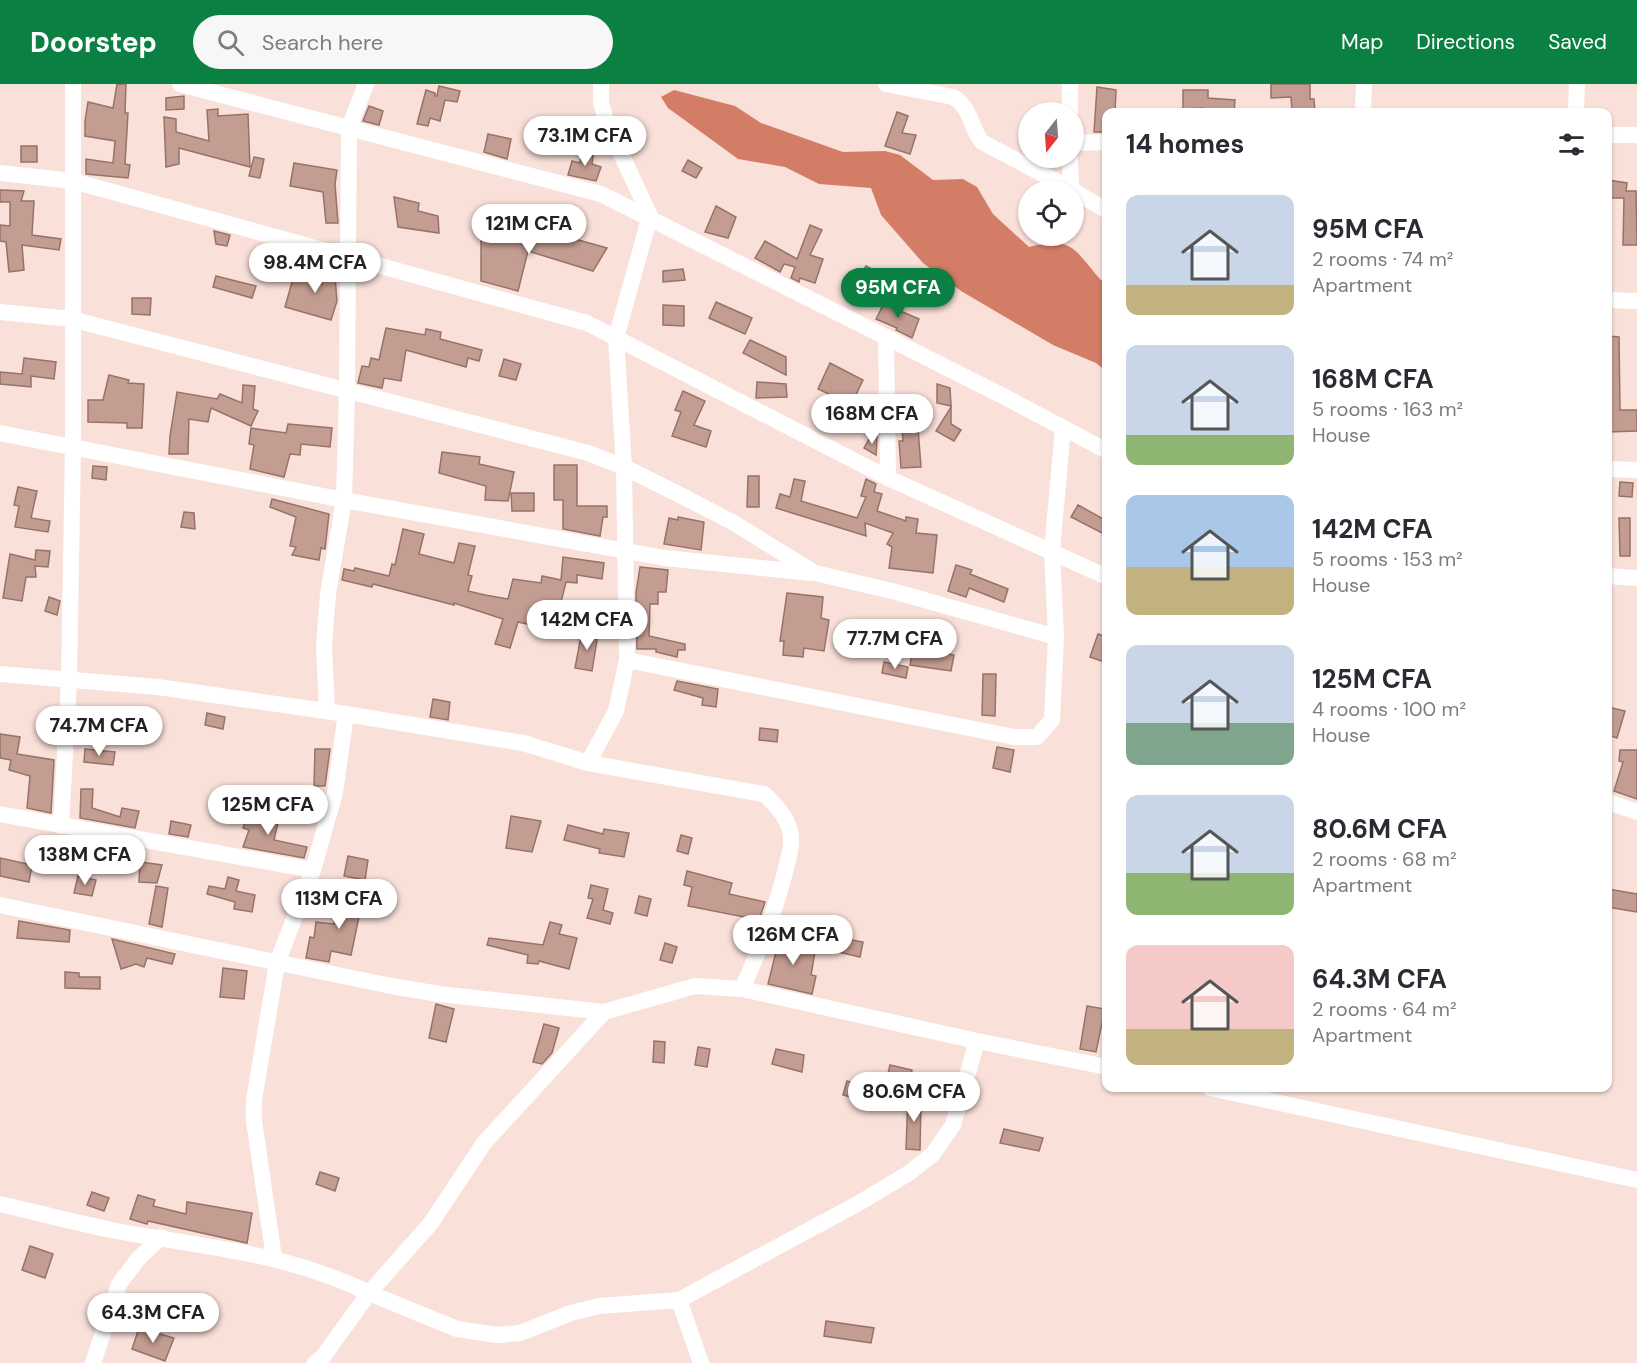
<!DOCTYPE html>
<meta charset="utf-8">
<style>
:root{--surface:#fff;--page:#f7f7f7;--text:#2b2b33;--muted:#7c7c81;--accent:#0b8043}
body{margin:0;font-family:"DM Sans",sans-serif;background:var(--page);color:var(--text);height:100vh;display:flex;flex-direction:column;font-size:22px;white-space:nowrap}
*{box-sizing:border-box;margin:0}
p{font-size:20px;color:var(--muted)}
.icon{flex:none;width:33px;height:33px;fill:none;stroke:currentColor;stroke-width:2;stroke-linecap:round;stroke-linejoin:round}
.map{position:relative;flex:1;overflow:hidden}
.sheet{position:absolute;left:1102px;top:24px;width:510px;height:984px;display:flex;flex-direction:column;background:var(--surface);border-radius:12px;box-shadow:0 2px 4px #0004}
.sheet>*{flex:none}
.needle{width:39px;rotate:197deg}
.fabs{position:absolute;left:1018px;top:18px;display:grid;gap:12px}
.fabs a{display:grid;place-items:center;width:66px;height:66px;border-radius:50%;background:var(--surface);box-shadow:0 2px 4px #0004;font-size:30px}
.price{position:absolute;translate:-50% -51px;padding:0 14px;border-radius:21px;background:#fff;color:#222;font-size:20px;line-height:39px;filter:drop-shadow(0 2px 3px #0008)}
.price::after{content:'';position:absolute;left:50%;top:36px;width:18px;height:14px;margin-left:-9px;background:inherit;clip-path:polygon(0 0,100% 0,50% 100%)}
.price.on{background:var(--accent);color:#fff}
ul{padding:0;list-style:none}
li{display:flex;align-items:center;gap:18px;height:150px;padding:0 24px}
li span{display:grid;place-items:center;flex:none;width:168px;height:120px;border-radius:12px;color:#555}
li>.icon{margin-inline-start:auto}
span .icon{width:72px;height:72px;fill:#fffc;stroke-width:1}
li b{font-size:26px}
h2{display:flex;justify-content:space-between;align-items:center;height:72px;padding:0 24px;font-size:26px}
header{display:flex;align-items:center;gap:36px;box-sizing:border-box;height:84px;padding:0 30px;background:var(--accent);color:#fff}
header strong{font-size:28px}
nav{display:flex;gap:33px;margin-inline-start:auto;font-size:21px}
.search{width:420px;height:54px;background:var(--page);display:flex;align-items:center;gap:15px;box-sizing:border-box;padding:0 21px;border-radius:33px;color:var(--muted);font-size:22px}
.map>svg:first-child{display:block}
.water{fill:#d47d66}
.building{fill:#c49d92;stroke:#977268;stroke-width:1.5}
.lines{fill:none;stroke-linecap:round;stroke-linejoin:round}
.street{stroke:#fff;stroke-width:16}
</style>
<header>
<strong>Doorstep</strong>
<div class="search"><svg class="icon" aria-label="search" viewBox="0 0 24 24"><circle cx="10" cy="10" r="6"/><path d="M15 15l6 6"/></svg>Search here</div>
<nav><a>Map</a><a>Directions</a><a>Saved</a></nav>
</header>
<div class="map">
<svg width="1637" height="1279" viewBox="0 0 1637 1279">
<rect width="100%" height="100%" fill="#f9e0d9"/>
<path class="water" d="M 674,6 L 735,22 L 761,39 L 843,68 L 885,67 L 900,71 L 933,96 L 963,95 L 977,103 L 993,130 L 1029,163 C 1074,152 1074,166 1101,196 L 1107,199 L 1107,288 L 1096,279 L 1053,261 L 961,207 L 923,179 L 881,131 L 871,104 L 819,100 L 785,83 L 738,75 L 668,24 L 661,13 Z"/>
<g class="building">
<path d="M 117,0 L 126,0 L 125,29 L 128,29 L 125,80 L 130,81 L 128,94 L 86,90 L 86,75 L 113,79 L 115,57 L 85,52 L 85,37 L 88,18 L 113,24 Z"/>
<path d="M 1271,0 L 1310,0 L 1310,15 L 1314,15 L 1315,28 L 1292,28 L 1291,13 L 1271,14 Z"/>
<path d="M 439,2 L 460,7 L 457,18 L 445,16 L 440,37 L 430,34 L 428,42 L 417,40 L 426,6 L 435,9 L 435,12 L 437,12 Z"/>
<path d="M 1097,3 L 1116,6 L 1115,28 L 1107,28 L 1107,48 L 1094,48 Z"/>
<path d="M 1183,6 L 1208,6 L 1208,14 L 1235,16 L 1234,28 L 1202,28 L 1203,24 L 1183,25 Z"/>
<path d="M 184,12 L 184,25 L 166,26 L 166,14 Z"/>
<path d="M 369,22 L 383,27 L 379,41 L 363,37 Z"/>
<path d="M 218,25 L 218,32 L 248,30 L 250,83 L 179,64 L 179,80 L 166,83 L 164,33 L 176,35 L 176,48 L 209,57 L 207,26 Z"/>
<path d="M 897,28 L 908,32 L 902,49 L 916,51 L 910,70 L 885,62 Z"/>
<path d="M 488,50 L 511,55 L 507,75 L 484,68 Z"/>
<rect x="21" y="62" width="16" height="16"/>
<path d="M 582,64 L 594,66 L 592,80 L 601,83 L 596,97 L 568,91 L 572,77 L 580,79 Z"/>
<path d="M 254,73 L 264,75 L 260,94 L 249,92 Z"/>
<path d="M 688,76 L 702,84 L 696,94 L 682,87 Z"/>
<path d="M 294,79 L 337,86 L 335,100 L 338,139 L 326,139 L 323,108 L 290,102 Z"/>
<path d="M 1608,96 L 1627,99 L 1626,107 L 1636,107 L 1637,161 L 1623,161 L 1624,114 L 1608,114 Z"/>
<path d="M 0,106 L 24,107 L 21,117 L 34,117 L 32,151 L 61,155 L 59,166 L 22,161 L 24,186 L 9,188 L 6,158 L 0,157 L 0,141 L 10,142 L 10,118 L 0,118 Z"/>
<path d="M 394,113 L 419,119 L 418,127 L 438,132 L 439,149 L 398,143 Z"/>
<path d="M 716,122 L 736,133 L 728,154 L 705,148 Z"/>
<path d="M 810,141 L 822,146 L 810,171 L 823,175 L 815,199 L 800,194 L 799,198 L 791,194 L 795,183 L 784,180 L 780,188 L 755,174 L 765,157 L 797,175 Z"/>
<path d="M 481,143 L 519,153 L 522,145 L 562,158 L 564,152 L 607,164 L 593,187 L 528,167 L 518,207 L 481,197 Z"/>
<path d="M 214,147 L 230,151 L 227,162 L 216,160 Z"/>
<path d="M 321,176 L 334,180 L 337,217 L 331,236 L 285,223 L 294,191 L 322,200 Z"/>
<path d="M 866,182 L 884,192 L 878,204 L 859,194 Z"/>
<path d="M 683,185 L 685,196 L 663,198 L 663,187 Z"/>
<path d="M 216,192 L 256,202 L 252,214 L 213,203 Z"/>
<path d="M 132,214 L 151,214 L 150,231 L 132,230 Z"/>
<path d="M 885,217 L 899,224 L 898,226 L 919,235 L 912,254 L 896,246 L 897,244 L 876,235 Z"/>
<path d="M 716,218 L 752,234 L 745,250 L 709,234 Z"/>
<path d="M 663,221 L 684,222 L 684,242 L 663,241 Z"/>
<path d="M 386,244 L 425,251 L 426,245 L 441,248 L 440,255 L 482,266 L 479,277 L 468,274 L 466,283 L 406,266 L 401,297 L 384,294 L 382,304 L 358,299 L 362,282 L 369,283 L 371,274 L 379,276 Z"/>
<path d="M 1608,252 L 1619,253 L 1620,326 L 1637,326 L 1637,347 L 1608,348 Z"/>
<path d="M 750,256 L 786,273 L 786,291 L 743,269 Z"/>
<path d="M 24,274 L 56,278 L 54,295 L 31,292 L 31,303 L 0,300 L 0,288 L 22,290 Z"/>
<path d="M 504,275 L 521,280 L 516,296 L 499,292 Z"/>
<path d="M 830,279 L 863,296 L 851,321 L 818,305 Z"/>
<path d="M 109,291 L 129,296 L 128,299 L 144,300 L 142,344 L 127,344 L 127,339 L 88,338 L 88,316 L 103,316 Z"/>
<path d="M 757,298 L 786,300 L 787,313 L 756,314 Z"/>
<path d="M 937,300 L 950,304 L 951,322 L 937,319 Z"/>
<path d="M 243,301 L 255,302 L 253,325 L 258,327 L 251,342 L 211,324 L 208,338 L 189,335 L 188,370 L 169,370 L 170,352 L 177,308 L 217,315 L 220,310 L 242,319 Z"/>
<path d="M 683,307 L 705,317 L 694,341 L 711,347 L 706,363 L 672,352 L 681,328 L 675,326 Z"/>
<path d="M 951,323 L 951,340 L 961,346 L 954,357 L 936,347 Z"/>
<path d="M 917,331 L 921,383 L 901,384 L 899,357 L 903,357 L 901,332 Z"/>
<path d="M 288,340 L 332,344 L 330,363 L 301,360 L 300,371 L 290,370 L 284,393 L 250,385 L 254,361 L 249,360 L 251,344 L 286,349 Z"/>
<path d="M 872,350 L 877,353 L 876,371 L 864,364 Z"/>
<path d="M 442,368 L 480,373 L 479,380 L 514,388 L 508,417 L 485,416 L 486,402 L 439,389 Z"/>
<path d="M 554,381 L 577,381 L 577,422 L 607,422 L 607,433 L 603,433 L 600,452 L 563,445 L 563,416 L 554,416 Z"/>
<path d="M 93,382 L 107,383 L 106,396 L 92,394 Z"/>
<path d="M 748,392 L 759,392 L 759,423 L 747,423 Z"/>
<path d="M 794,395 L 805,397 L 801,417 L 857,434 L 866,413 L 861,412 L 866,395 L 876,400 L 874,408 L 882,410 L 877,427 L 906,437 L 906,433 L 918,435 L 916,449 L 937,451 L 933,489 L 889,484 L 892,463 L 887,460 L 893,449 L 865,439 L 866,452 L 776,424 L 780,410 L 790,413 Z"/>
<path d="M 1620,398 L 1633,399 L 1632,413 L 1619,412 Z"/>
<path d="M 18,403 L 37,407 L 31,434 L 50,437 L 48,448 L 15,443 L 19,422 L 14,421 Z"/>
<path d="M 511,409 L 534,409 L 534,427 L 512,427 Z"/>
<path d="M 272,415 L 329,430 L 325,465 L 321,464 L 319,476 L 292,471 L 296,463 L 290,462 L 296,433 L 270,423 Z"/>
<path d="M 1078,421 L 1107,437 L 1102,449 L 1071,433 Z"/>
<path d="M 184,428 L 194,429 L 195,445 L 181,443 Z"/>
<path d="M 678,433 L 704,438 L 701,466 L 664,460 L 669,434 L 678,436 Z"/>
<path d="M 1619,434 L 1630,434 L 1630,472 L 1620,472 Z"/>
<path d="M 403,445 L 424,450 L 419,470 L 454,479 L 459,459 L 475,462 L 468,491 L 472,492 L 468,507 L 485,511 L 508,515 L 513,495 L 541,499 L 542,492 L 561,496 L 563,473 L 604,479 L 602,495 L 577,491 L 577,499 L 566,498 L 554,546 L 518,538 L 510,564 L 495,560 L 503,535 L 454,519 L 454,521 L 373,500 L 372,503 L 342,496 L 344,485 L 354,487 L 355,484 L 389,492 L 392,480 L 395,481 Z"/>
<path d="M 36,466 L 50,467 L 48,483 L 35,482 L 36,493 L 26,493 L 22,517 L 3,514 L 10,470 L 35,476 Z"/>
<path d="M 956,481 L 972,486 L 970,490 L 1008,505 L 1004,518 L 969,504 L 966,513 L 948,507 Z"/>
<path d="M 640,483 L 668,486 L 666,508 L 658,508 L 658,520 L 650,520 L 649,552 L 685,560 L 685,566 L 678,566 L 677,573 L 656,568 L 656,565 L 637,565 L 636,509 Z"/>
<path d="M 787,509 L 823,513 L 821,534 L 829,536 L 824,567 L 804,564 L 803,573 L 783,571 L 784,557 L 780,557 Z"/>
<path d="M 49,513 L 60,517 L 57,531 L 45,527 Z"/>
<path d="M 582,547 L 598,550 L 592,587 L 575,584 Z"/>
<path d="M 1098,550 L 1107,553 L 1107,579 L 1090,573 Z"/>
<path d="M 913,564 L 954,571 L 951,587 L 910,581 Z"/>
<path d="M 884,578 L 908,583 L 906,594 L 882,589 Z"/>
<path d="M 983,590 L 996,590 L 995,632 L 982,631 Z"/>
<path d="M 677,597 L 718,605 L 716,623 L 702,621 L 703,614 L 674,606 Z"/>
<path d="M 433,615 L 450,618 L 448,636 L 430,633 Z"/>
<path d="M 1608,623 L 1625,627 L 1617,654 L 1608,651 Z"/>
<path d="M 207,629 L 225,633 L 223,645 L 205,641 Z"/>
<path d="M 760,644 L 778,646 L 777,658 L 759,656 Z"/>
<path d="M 0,650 L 20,653 L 17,670 L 54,676 L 51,729 L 27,724 L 30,692 L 9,686 L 11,676 L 0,674 Z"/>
<path d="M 997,663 L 1014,666 L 1010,688 L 993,684 Z"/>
<path d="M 85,665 L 115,668 L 113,681 L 84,678 Z"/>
<path d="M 315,665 L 330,665 L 325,702 L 314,702 Z"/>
<path d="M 1620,666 L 1637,666 L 1637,715 L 1614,707 L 1623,678 L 1619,677 Z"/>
<path d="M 81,705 L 93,705 L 92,724 L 120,733 L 122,724 L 139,727 L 135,744 L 80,734 Z"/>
<path d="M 248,727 L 279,734 L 274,756 L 307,763 L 304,774 L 243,763 L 249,746 L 243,744 Z"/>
<path d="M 511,732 L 541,737 L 532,768 L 506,764 Z"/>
<path d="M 171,737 L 191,741 L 188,753 L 169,750 Z"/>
<path d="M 568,741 L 603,750 L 604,745 L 629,749 L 624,773 L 599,769 L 600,765 L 564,756 Z"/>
<path d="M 681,751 L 692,754 L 688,770 L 677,767 Z"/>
<path d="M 37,766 L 82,774 L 79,789 L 35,781 Z"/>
<path d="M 348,772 L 368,776 L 365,796 L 344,792 Z"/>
<path d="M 0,774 L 32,781 L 29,798 L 0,792 Z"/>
<path d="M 140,778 L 162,781 L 157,799 L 139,798 Z"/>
<path d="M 687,787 L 732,799 L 729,810 L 765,818 L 759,836 L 688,822 L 692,803 L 684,801 Z"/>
<path d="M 78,792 L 96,796 L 92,812 L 74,809 Z"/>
<path d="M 228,793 L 239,796 L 236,807 L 255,811 L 252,828 L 234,825 L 235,818 L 207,810 L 209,802 L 225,805 Z"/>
<path d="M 591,801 L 608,805 L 603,826 L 613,829 L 610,840 L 587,834 L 593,815 L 588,814 Z"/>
<path d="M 156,802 L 168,804 L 162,843 L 149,840 Z"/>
<path d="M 1608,805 L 1637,810 L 1637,828 L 1608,823 Z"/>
<path d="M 362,809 L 374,811 L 371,830 L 360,828 L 351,871 L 331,867 L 329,878 L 306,874 L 310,853 L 314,854 L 316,838 L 334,840 L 340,815 L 360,820 Z"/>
<path d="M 639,812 L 651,815 L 647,832 L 635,829 Z"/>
<path d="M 19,837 L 70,846 L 69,858 L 17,854 Z"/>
<path d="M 550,838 L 562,841 L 559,850 L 577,854 L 569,885 L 539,877 L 538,880 L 527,879 L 528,871 L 487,861 L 489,854 L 543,861 Z"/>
<path d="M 780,852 L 791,855 L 790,858 L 816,862 L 811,891 L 816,892 L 812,910 L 768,900 Z"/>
<path d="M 841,854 L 863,858 L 860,873 L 838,868 Z"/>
<path d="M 112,855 L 175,870 L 172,880 L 147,874 L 144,883 L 136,880 L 121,885 Z"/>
<path d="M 665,859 L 677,863 L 672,879 L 660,876 Z"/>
<path d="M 223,884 L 247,887 L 244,915 L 220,913 Z"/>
<path d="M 65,888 L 79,889 L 79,893 L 100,893 L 100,905 L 65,904 Z"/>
<path d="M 436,920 L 454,925 L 446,958 L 429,954 Z"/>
<path d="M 1087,922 L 1105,925 L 1096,968 L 1080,965 Z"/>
<path d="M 544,940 L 559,944 L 552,969 L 542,980 L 533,978 Z"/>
<path d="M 654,957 L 665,958 L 664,979 L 653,978 Z"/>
<path d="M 698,963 L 710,965 L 707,983 L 695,981 Z"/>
<path d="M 776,965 L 804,971 L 802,988 L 772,980 Z"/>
<path d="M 890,981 L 912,986 L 907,1008 L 885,1003 Z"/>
<path d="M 847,997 L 887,1009 L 883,1022 L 843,1011 Z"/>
<path d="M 908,1012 L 921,1013 L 920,1066 L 906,1065 Z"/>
<path d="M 1004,1045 L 1043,1054 L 1039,1067 L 1000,1059 Z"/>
<path d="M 320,1088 L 339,1094 L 335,1107 L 316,1100 Z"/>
<path d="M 92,1108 L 109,1114 L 104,1127 L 87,1121 Z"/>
<path d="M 138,1111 L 155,1116 L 153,1122 L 186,1130 L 187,1118 L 252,1129 L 247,1159 L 148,1137 L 147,1140 L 130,1135 Z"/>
<path d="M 30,1162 L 53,1170 L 45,1194 L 22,1186 Z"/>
<path d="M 826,1237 L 874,1244 L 871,1259 L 824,1252 Z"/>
<path d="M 139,1244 L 174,1254 L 165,1277 L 132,1265 Z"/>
</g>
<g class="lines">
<g class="street">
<path d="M 180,0 L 601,110 L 1003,312 L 1107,367"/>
<path d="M 886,0 L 953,13 C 971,23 970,43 982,58 L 1073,106"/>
<path d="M 1070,28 L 1070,0"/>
<path d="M 1363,28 L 1364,0"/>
<path d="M 1576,28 L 1577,0"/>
<path d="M 1608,51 L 1637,51"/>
<path d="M 1074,59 L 1107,58"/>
<path d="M 1070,74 L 1071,105"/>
<path d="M 0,89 L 73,97 L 587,239 L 888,394 L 1107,493"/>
<path d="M 1074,107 L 1107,127"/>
<path d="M 1608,216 L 1637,217"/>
<path d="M 0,228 L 71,235 L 588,369 L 624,383 L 678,410 L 734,439 L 815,489 L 896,508 L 1056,553 L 1052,467 L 1063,344"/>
<path d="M 886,253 L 888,394"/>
<path d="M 0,349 L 344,416 L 665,474 L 811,489"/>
<path d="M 1608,385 L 1637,386"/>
<path d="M 1608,492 L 1637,494"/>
<path d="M 627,576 L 1014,653 L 1037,653 L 1052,636 L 1056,553"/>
<path d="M 0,590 L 158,603 L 346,630 L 523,659 L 588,679 L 764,710 C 775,720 787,733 790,747 C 793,760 789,772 786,784 C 776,826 760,865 742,905"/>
<path d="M 327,627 L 324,562 L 328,510 L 344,416 L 347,307 L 349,44 L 366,0"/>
<path d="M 588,679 L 616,627 L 627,576 L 624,383 L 616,254 L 650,132 L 607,40 L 601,18 L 601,0"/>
<path d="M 1608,718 L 1637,728"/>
<path d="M 0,730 L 313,786 L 335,709 L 346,630"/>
<path d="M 61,742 L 69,596 L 73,363 L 73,0"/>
<path d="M 0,821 L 391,902 L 439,910 L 604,928 L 695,902 L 742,905 L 977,957 L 1107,983"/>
<path d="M 604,928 L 484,1059 L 431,1139 L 369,1209 L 457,1245 L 497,1251 L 520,1249 L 571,1229 L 599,1222 L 679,1216 L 859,1119 L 909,1089 L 933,1070 L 953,1041 L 977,957"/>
<path d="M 1210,1004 L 1637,1096"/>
<path d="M 0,1120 C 39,1129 77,1139 116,1147 C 204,1163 288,1169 369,1209 L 322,1274 L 315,1279"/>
<path d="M 274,1174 L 254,1037 L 254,1016 L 277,879 L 313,786"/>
<path d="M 679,1216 L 701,1279"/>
<path d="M 93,1279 L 119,1200 L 138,1175 L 161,1153"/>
</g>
</g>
</svg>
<div class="fabs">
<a><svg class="needle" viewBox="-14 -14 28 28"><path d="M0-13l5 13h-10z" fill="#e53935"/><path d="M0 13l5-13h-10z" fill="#7c7c81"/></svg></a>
<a><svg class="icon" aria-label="locate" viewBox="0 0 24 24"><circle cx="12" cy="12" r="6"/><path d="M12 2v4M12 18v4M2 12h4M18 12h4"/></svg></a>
</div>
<b class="price" style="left:585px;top:83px">73.1M CFA</b>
<b class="price" style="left:529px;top:171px">121M CFA</b>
<b class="price" style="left:315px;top:210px">98.4M CFA</b>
<b class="price on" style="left:898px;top:235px">95M CFA</b>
<b class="price" style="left:872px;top:361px">168M CFA</b>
<b class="price" style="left:587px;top:567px">142M CFA</b>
<b class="price" style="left:895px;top:586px">77.7M CFA</b>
<b class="price" style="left:99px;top:673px">74.7M CFA</b>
<b class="price" style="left:268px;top:752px">125M CFA</b>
<b class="price" style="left:85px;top:802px">138M CFA</b>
<b class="price" style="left:339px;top:846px">113M CFA</b>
<b class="price" style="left:793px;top:882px">126M CFA</b>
<b class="price" style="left:914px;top:1039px">80.6M CFA</b>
<b class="price" style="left:153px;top:1260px">64.3M CFA</b>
<section class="sheet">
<h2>14 homes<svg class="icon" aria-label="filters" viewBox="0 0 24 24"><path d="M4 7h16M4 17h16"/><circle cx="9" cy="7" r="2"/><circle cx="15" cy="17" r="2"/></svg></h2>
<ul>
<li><span style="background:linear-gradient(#c9d6e8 75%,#c2b280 0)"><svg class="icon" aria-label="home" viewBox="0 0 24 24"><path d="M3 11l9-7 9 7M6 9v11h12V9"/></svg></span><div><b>95M CFA</b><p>2 rooms · 74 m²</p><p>Apartment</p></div></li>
<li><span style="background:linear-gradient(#c9d6e8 75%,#8fb573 0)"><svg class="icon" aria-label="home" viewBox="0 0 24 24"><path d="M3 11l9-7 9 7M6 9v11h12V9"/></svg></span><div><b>168M CFA</b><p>5 rooms · 163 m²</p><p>House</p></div></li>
<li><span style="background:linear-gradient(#a9c7e8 60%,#c2b280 0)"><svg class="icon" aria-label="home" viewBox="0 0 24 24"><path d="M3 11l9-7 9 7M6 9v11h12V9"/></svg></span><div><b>142M CFA</b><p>5 rooms · 153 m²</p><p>House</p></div></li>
<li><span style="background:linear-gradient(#c9d6e8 65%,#7fa58c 0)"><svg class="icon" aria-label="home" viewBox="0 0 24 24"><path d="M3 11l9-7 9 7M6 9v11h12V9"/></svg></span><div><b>125M CFA</b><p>4 rooms · 100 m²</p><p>House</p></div></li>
<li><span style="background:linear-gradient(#c9d6e8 65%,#8fb573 0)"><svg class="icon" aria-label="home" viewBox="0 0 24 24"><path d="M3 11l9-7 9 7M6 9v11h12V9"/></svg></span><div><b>80.6M CFA</b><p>2 rooms · 68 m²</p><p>Apartment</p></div></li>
<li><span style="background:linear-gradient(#f6c9c9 70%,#c2b280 0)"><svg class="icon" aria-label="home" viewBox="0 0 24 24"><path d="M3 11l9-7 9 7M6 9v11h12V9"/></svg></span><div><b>64.3M CFA</b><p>2 rooms · 64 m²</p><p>Apartment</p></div></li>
</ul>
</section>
</div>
